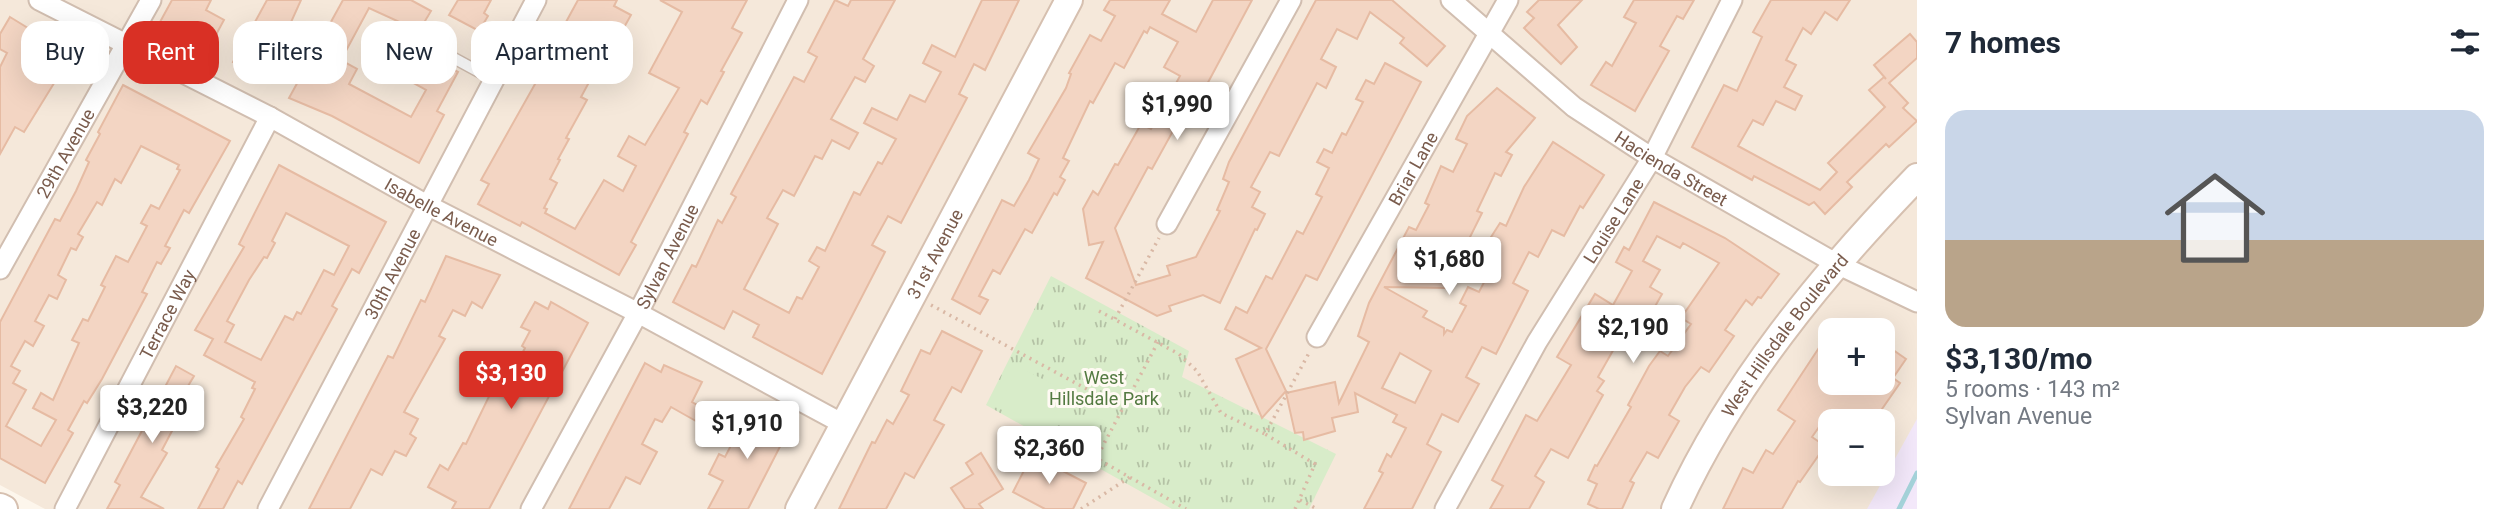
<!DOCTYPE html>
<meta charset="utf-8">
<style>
:root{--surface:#fff;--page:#f6f6f7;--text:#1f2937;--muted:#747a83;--line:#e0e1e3;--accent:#d93025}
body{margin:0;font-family:Roboto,sans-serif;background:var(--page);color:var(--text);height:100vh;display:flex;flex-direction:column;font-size:26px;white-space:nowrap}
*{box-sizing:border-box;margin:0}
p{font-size:23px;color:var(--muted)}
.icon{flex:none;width:38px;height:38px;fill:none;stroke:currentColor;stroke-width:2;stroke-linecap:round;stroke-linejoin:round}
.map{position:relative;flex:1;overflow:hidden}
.side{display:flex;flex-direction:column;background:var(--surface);width:595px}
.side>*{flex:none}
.banner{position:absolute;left:21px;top:21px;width:665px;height:63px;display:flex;gap:14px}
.tools{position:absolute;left:1818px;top:318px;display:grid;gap:14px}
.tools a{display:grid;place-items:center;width:77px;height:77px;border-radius:14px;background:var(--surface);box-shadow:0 7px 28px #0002;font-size:35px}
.price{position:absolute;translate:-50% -60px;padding:0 16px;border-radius:7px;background:#fff;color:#222;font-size:23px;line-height:46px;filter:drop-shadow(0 2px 4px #0008)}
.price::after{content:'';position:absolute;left:50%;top:42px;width:21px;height:16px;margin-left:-10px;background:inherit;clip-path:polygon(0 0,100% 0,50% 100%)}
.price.on{background:var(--accent);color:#fff}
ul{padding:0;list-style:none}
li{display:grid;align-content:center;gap:14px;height:371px;padding:0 28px}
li+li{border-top:2px solid var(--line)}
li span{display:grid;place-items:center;height:217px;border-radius:21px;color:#555}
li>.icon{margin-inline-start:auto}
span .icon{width:126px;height:126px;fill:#fffc;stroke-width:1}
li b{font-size:30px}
h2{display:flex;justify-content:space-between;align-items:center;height:84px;padding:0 28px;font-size:30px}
.tag{padding:0 24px;border-radius:21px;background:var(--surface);box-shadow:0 7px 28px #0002;font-size:24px;line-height:63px}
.tag.on{background:var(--accent);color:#fff}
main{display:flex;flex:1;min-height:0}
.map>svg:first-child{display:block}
.residential{fill:#f5e8da;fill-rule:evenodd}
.education{fill:#f3e8fa}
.grass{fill:url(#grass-tufts)}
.garden{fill:#d8ecc9}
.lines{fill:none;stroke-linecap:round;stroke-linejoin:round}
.stream{stroke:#a5d3da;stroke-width:5}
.building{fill:#f3d5c3;stroke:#e6bba3;stroke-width:2;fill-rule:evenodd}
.lane-casing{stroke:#d1beb0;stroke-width:13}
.street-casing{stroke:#d1beb0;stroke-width:23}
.secondary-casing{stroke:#d6c0b0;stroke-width:30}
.path{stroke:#d9b8a5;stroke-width:3.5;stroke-dasharray:2 5;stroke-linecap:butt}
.lane{stroke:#fff;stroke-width:10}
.street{stroke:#fff;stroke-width:19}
.secondary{stroke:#fff;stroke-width:26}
.labels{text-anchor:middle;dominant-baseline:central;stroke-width:6;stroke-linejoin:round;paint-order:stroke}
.street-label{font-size:18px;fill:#7a5c4d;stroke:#fffaf3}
.park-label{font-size:18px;fill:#537a41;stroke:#fffaf3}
</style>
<main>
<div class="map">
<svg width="1917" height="509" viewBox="0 0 1917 509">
<defs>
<pattern id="grass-tufts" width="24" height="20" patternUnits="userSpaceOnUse" patternTransform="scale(1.75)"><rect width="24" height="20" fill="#d8ecc9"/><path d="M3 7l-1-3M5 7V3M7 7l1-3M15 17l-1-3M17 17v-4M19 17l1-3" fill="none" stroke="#b4c2a5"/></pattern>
</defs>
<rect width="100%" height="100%" fill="#fdf6ec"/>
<path class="residential" d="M 0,0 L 1917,0 L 1917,509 L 45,509 L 0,485 ZM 1830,331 L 1883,331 L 1883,383 L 1830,383 ZM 1830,422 L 1883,422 L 1883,474 L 1830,474 Z"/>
<path class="education" d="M 1917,419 L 1917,509 L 1867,509 Z"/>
<path class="grass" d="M 1051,276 L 1189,351 L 1182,377 L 1336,454 L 1309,509 L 1172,509 L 986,405 Z"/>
<path class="garden" d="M 1019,367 L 1068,392 L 1046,428 L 999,405 Z"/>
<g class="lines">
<path class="stream" d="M 1899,509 L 1917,473"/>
</g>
<g class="building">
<path d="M 172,0 L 211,0 L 206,10 L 224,20 L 211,44 L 200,39 L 196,46 L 166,30 L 168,26 L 160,22 Z"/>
<path d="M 267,0 L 301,0 L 283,40 L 277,37 L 264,60 L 257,56 L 250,71 L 233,62 Z"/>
<path d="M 343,0 L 411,0 L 431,11 L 419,31 L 369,8 L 341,60 L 357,69 L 349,84 L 411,117 L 426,90 L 399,75 L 414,48 L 458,72 L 437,111 L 444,115 L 419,163 L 332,116 L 289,98 Z"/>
<path d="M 458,0 L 491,0 L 484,13 L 488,16 L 479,31 L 449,15 Z"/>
<path d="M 578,0 L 617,0 L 614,6 L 631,15 L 617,40 L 613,38 L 581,97 L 587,100 L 566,138 L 569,139 L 558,159 L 560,160 L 550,179 L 557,183 L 544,208 L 547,209 L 545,213 L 575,229 L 604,180 L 623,191 L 636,166 L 618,156 L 629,136 L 645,145 L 679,88 L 649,73 L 682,12 L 660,0 L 747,0 L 732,28 L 742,33 L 721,71 L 724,72 L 707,104 L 701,100 L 684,132 L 688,134 L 631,242 L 636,245 L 619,275 L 522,222 L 520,226 L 478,204 L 489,184 L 481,180 L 557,45 L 554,44 Z"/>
<path d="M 835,0 L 848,6 L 851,0 L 895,0 L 863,59 L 874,66 L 865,82 L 855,77 L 831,119 L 858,133 L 849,149 L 832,140 L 822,159 L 815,156 L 794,196 L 783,190 L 767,218 L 778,224 L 744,289 L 789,313 L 797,297 L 802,299 L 819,267 L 809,261 L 817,247 L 825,251 L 854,192 L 860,195 L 878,162 L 882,164 L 896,139 L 864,123 L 872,108 L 897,120 L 910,95 L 925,102 L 941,72 L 923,63 L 932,45 L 955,57 L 982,0 L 1019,0 L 985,70 L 974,64 L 959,94 L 967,98 L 901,223 L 888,216 L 872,245 L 885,252 L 822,374 L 753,337 L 759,325 L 733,311 L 724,329 L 673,302 L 692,265 L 696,267 L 718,220 L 722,223 L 736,197 L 731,194 L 794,77 L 804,82 L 817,57 L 808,52 Z"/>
<path d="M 1110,0 L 1170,0 L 1162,14 L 1196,32 L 1213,0 L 1252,0 L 1181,133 L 1174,129 L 1152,169 L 1148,167 L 1115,228 L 1136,285 L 1170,275 L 1167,266 L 1196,257 L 1220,211 L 1217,210 L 1229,182 L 1223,179 L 1229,162 L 1316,0 L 1392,0 L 1445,46 L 1427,66 L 1400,43 L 1404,38 L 1370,12 L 1357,39 L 1337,29 L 1321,59 L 1336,67 L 1326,88 L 1317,83 L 1279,156 L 1270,152 L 1251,187 L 1260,192 L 1252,207 L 1265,214 L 1257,230 L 1255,229 L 1220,303 L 1203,295 L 1169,306 L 1171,311 L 1157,316 L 1086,278 L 1103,242 L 1089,245 L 1083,209 L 1093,191 L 1098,195 L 1115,164 L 1118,165 L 1141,124 L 1151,129 L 1180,76 L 1164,67 L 1178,42 L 1150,27 L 1147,33 L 1144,31 L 1124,68 L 1115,63 L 1093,103 L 1090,101 L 1063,158 L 1069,161 L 1060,177 L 1065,180 L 1057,195 L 1054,193 L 1032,233 L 1025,229 L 1000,274 L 993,270 L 979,296 L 988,300 L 980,314 L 952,299 L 1002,200 L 1014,206 L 1029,180 L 1039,159 L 1028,153 L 1066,88 L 1071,74 L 1069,73 L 1090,35 L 1101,41 L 1115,16 L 1104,10 Z"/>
<path d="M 1539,0 L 1582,0 L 1558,25 L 1577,47 L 1561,64 L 1524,28 L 1534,18 L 1527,12 Z"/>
<path d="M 1634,0 L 1694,0 L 1683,19 L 1677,16 L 1660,46 L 1669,51 L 1635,111 L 1591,85 L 1606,62 L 1612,66 L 1636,23 L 1624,17 Z"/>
<path d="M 1771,0 L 1850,0 L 1837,20 L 1825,12 L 1811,34 L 1803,28 L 1786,60 L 1796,65 L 1784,87 L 1802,96 L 1795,110 L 1776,101 L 1763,125 L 1753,120 L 1738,146 L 1820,190 L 1837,172 L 1828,163 L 1885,107 L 1869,90 L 1884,77 L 1886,79 L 1874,65 L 1910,34 L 1917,42 L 1917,58 L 1889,83 L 1908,103 L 1903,108 L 1917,121 L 1889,147 L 1886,144 L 1847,182 L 1852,187 L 1825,214 L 1814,202 L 1809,205 L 1754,176 L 1752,180 L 1692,147 L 1724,85 L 1737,91 L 1762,37 L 1753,32 Z"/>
<path d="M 10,17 L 62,49 L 59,53 L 64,56 L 59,65 L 64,67 L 24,132 L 15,127 L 0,154 L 0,67 L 7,53 L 0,49 L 0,34 Z"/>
<path d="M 1385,63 L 1421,82 L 1317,280 L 1306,275 L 1266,349 L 1286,391 L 1262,418 L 1236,359 L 1261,348 L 1225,329 L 1236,307 L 1247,313 L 1266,276 L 1272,279 L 1297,231 L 1303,234 L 1322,197 L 1316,194 L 1329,168 L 1317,162 L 1324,149 L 1332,153 L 1342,133 L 1346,135 L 1363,102 L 1356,99 L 1366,80 L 1374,84 Z"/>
<path d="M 123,85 L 230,141 L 189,213 L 184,210 L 165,246 L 170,248 L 161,264 L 157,262 L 142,292 L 147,294 L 102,379 L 87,403 L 84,401 L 68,430 L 73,433 L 45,483 L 0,458 L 0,322 L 55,219 L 60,221 L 76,191 L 89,162 L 86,160 L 100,134 L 98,132 ZM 141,146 L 179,165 L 177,169 L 180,170 L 159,209 L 151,205 L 141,223 L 147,226 L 128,262 L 116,256 L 101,285 L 105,287 L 88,321 L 83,319 L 72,340 L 79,343 L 53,400 L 41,393 L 33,408 L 56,420 L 41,446 L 6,426 L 26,390 L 13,383 L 20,371 L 11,366 L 25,341 L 33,346 L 44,326 L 35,321 L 49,295 L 57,299 L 66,280 L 58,275 L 71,248 L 76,250 L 83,237 L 78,234 L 97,202 L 102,205 L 115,179 L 121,183 Z"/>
<path d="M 1497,88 L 1535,118 L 1506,152 L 1512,155 L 1501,176 L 1495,173 L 1477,211 L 1482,213 L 1469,239 L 1484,248 L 1500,223 L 1506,226 L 1524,187 L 1553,142 L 1604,175 L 1583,208 L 1580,206 L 1564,236 L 1552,230 L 1538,257 L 1529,252 L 1513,283 L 1528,291 L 1496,354 L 1482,347 L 1466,377 L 1479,384 L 1458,422 L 1442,414 L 1427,444 L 1441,452 L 1412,509 L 1364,509 L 1383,473 L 1379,471 L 1387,454 L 1391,457 L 1406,428 L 1393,422 L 1397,415 L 1355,393 L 1358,412 L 1332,418 L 1335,431 L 1304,440 L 1303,432 L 1295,433 L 1286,393 L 1335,382 L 1339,403 L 1369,342 L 1358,336 L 1369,303 L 1409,227 L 1416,230 L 1429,205 L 1425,203 L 1441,166 L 1453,172 L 1467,144 L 1456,139 L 1467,116 ZM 1455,248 L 1492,267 L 1479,292 L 1468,287 L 1460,303 L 1466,306 L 1452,332 L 1447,330 L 1444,334 L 1444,328 L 1423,317 L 1427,311 L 1384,287 L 1445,288 L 1445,268 ZM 1400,353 L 1431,371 L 1415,403 L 1382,388 Z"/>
<path d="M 279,165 L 386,222 L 359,273 L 352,269 L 332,306 L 337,309 L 242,484 L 238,481 L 223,509 L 198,509 L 219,469 L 216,467 L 244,419 L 241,417 L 255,389 L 252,388 L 255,382 L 204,355 L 213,339 L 195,330 L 244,247 L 239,244 ZM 286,213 L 349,246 L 334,275 L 324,270 L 301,314 L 297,312 L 293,320 L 285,316 L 261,360 L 225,342 L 234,325 L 227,321 L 249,280 L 264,257 L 267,258 L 275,243 L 272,241 Z"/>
<path d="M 1654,202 L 1725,238 L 1779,274 L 1761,298 L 1758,297 L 1752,305 L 1746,300 L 1725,330 L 1734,336 L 1709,372 L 1701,367 L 1685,387 L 1669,415 L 1679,421 L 1658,458 L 1647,452 L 1630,481 L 1634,483 L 1622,509 L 1599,509 L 1588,504 L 1597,484 L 1588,480 L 1595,465 L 1597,466 L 1631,407 L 1628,405 L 1649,366 L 1660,351 L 1668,356 L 1691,324 L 1681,318 L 1719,263 L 1683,243 L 1680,248 L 1657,236 L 1643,261 L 1660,270 L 1650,287 L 1662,294 L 1653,310 L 1649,307 L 1646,313 L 1637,308 L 1598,377 L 1604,381 L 1597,391 L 1603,395 L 1568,458 L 1551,449 L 1535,476 L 1544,482 L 1529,509 L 1490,509 L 1503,486 L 1492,480 L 1526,415 L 1537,421 L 1571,365 L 1557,357 L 1595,294 L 1613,305 L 1632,271 L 1616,262 L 1624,247 L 1629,250 Z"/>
<path d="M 446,256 L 500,275 L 482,308 L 472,302 L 465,316 L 453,310 L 439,336 L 445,339 L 404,412 L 418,419 L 410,434 L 416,438 L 406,456 L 395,451 L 382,475 L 371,469 L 350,509 L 309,509 L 388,356 L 393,358 L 421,300 L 425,302 Z"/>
<path d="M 535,302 L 548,309 L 551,302 L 588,323 L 489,509 L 452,509 L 456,502 L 428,487 L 440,465 L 448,470 L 463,443 L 466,444 L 494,386 L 502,390 L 525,348 L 522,346 L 530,331 L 521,327 Z"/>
<path d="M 942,331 L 982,351 L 961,392 L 952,387 L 934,420 L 944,425 L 936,439 L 914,478 L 905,473 L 886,509 L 839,509 L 872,442 L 875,443 L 887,420 L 893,424 L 909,395 L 901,391 L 921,350 L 930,354 Z"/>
<path d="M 1830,331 L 1830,383 L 1883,383 L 1883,343 L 1906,359 L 1893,378 L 1900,383 L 1873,422 L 1849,422 L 1831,410 L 1812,437 L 1825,446 L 1800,482 L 1798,481 L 1782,509 L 1723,509 L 1743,468 L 1753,473 L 1766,450 L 1773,454 L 1795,421 L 1778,410 Z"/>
<path d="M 645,363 L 661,372 L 664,365 L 702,382 L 692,402 L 710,412 L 703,425 L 671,407 L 662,422 L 655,419 L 642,444 L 657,452 L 640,484 L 626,477 L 609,509 L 569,509 Z"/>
<path d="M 176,366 L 194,376 L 188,386 L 194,389 L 162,450 L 167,453 L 141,497 L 164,509 L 107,509 L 120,485 L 115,482 Z"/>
<path d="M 752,405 L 767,413 L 765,417 L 789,429 L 748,509 L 708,509 L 723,481 L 709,474 L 719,454 L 725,457 Z"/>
<path d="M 981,453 L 1003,489 L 979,504 L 983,509 L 965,509 L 951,488 L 973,474 L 966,463 Z"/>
<path d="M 1032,455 L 1086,483 L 1073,509 L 1045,509 L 1013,492 Z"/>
</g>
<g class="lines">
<defs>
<path id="lane" d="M 415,37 L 494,80"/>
<g id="street">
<path id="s1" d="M 39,0 L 270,117 L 427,205 L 638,313 L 845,425"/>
<path id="s2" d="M 1451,0 L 1574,107 L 1652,158 L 1837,264 L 1917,302"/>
<path d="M 1167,224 L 1291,0"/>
<path id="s3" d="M 0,269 L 151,0"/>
<path id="s4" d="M 1317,337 L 1508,0"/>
<path id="s5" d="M 65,509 L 270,117"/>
<path id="s6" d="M 268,509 L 536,0"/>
<path id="s7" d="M 531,509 L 638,313 L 798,0"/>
<path id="s8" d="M 1445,509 L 1537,342 L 1652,158 L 1732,0"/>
</g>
<g id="secondary">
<path d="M 0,507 L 4,509"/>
<path id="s9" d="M 799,509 L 1069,0"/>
<path id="s10" d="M 1675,509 C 1732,384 1822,275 1917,177"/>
</g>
</defs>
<use href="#lane" class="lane-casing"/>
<use href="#street" class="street-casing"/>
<use href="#secondary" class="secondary-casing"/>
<g class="path">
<path d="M 931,305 L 1122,408"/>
<path d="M 1099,311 L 1179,354 L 1197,371 L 1221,413 L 1265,434"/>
<path d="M 1115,319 L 1159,238"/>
<path d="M 1158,342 L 1098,455 L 1101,461 L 1186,509"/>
<path d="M 1300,500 L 1317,509"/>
<path d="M 1081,509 L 1130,477"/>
<path d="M 1295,509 L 1315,464 L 1265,434 L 1309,353"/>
</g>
<use href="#lane" class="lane"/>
<use href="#street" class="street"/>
<use href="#secondary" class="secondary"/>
</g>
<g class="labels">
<g class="street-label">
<text stroke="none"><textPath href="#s3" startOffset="133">29th Avenue</textPath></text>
<text stroke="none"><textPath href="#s2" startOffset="278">Hacienda Street</textPath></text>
<text stroke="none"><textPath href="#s4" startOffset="194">Briar Lane</textPath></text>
<text stroke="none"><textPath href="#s1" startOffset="455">Isabelle Avenue</textPath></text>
<text stroke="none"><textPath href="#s8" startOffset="334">Louise Lane</textPath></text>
<text stroke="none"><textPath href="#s9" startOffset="289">31st Avenue</textPath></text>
<text stroke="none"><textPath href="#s7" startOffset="287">Sylvan Avenue</textPath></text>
<text stroke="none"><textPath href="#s6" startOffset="266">30th Avenue</textPath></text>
<text stroke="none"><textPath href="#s5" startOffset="220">Terrace Way</textPath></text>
<text stroke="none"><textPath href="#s10" startOffset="206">West Hillsdale Boulevard</textPath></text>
</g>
<g class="park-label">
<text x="1104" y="377">West<tspan x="1104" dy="21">Hillsdale Park</tspan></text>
</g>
</g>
</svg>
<div class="tools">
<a>+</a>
<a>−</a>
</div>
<b class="price" style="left:1177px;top:142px">$1,990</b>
<b class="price" style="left:1449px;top:297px">$1,680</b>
<b class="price" style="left:1633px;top:365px">$2,190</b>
<b class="price on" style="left:511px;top:411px">$3,130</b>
<b class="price" style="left:152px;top:445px">$3,220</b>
<b class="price" style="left:747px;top:461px">$1,910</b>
<b class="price" style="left:1049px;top:486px">$2,360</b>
<div class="banner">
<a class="tag">Buy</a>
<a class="tag on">Rent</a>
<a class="tag">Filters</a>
<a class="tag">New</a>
<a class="tag">Apartment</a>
</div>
</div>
<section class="side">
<h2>7 homes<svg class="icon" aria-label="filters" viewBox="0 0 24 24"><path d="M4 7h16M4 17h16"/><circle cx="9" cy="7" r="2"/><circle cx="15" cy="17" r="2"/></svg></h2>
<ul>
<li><span style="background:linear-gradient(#c9d6e8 60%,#b9a48a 0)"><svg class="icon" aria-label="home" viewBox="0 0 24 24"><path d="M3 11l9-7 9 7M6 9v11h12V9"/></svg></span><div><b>$3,130/mo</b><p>5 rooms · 143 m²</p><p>Sylvan Avenue</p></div></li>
</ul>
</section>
</main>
